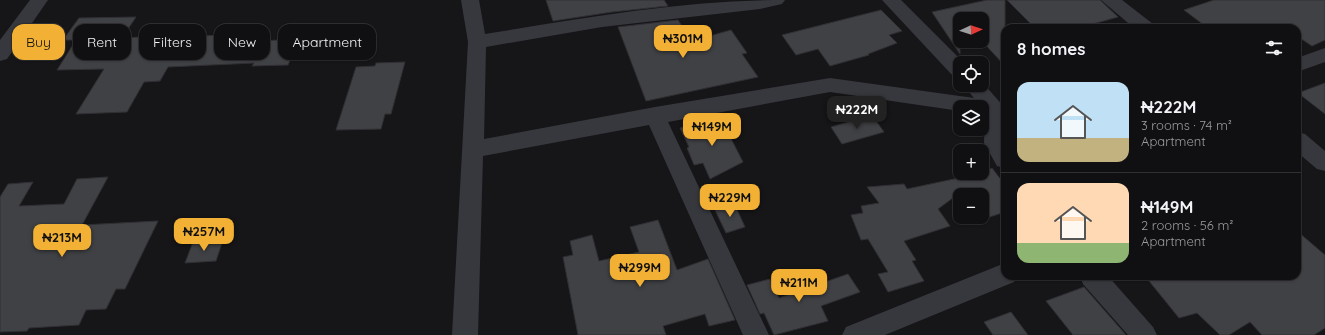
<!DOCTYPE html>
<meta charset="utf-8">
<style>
:root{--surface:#101012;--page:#19191b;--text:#f1f3f6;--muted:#9c9d9f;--line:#303032;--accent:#f2b134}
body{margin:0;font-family:Quicksand,sans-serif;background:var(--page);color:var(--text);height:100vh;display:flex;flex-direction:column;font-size:15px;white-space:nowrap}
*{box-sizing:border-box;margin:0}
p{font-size:13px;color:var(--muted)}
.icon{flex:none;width:22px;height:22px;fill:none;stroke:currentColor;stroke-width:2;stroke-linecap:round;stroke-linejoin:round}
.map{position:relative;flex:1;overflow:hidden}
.details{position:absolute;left:1001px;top:24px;width:300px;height:256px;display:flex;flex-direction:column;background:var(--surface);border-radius:12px;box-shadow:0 1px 3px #0004,0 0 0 1px var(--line)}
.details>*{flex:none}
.banner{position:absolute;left:12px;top:24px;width:380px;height:36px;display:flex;gap:8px}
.needle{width:26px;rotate:87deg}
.buttons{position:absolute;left:953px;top:12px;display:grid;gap:8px}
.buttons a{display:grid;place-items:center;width:36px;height:36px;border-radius:8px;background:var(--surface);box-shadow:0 1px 3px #0004,0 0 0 1px var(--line);font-size:20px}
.price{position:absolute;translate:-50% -34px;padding:0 9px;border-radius:8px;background:var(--accent);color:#111;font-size:13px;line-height:26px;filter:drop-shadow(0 1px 2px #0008)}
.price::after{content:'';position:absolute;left:50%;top:24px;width:12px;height:9px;margin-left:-6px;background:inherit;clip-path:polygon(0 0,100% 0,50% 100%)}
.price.active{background:#222;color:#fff}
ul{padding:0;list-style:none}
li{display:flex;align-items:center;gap:12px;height:100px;padding:0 16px}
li+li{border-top:1px solid var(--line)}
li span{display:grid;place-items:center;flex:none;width:112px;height:80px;border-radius:12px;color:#555}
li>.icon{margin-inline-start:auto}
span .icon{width:48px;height:48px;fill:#fffc;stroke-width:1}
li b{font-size:17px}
h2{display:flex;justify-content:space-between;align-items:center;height:48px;padding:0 16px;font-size:17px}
.chip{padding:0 14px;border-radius:12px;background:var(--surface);box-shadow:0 1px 3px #0004,0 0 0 1px var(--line);font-size:14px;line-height:36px}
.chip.active{background:var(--accent);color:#111}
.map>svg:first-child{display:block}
.building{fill:#404145;stroke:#303034}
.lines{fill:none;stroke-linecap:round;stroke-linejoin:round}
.minor{fill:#37383d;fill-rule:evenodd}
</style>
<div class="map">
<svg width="1325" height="335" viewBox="0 0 1325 335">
<rect width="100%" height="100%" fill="#161618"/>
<g class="building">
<path d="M 546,0 L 664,0 L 668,6 L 612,12 L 553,21 Z"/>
<path d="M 987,0 L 1005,0 L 1005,66 L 982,41 L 982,19 L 962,19 L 960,16 L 960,54 L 932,12 Z"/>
<path d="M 1007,0 L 1100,0 L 1118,17 L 1078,28 L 1035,28 Z"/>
<path d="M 1214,0 L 1325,0 L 1325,40 L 1312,46 L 1297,36 L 1297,28 L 1208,28 L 1184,10 Z"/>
<path d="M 881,10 L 902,31 L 889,35 L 897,43 L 868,54 L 869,55 L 830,66 L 818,49 L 796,55 L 782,35 Z"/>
<path d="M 136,17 L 122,38 L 179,35 L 178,37 L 222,35 L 218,43 L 299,39 L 288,65 L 252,66 L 254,63 L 168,67 L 160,81 L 144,82 L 127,112 L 76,114 L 104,69 L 57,70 L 76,40 L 63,40 L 79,18 Z"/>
<path d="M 678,20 L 684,29 L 699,26 L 706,37 L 731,30 L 747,53 L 742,54 L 758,77 L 646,101 L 618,27 Z"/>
<path d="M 405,62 L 391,114 L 385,114 L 381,129 L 336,130 L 356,67 L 375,66 L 376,63 Z"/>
<path d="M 1325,83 L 1325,114 L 1298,93 Z"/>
<path d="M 872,115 L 884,132 L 842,144 L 831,127 Z"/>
<path d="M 720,117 L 743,162 L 710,179 L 703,163 L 694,165 L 687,148 L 689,147 L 680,128 Z"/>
<path d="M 992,168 L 1005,185 L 1005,212 L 983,219 L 982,195 L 965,195 L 962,191 L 938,209 L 950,226 L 904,241 L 916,260 L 912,261 L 924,281 L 888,292 L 878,274 L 888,272 L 868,239 L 861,240 L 851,215 L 863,213 L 861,206 L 879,203 L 867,187 L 904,184 L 907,189 L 982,173 Z"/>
<path d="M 108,177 L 82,225 L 158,221 L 125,289 L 116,289 L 106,309 L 86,310 L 79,325 L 29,328 L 27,331 L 0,332 L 0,197 L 8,184 L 33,182 L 19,206 L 64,204 L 77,179 Z"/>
<path d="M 734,203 L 745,227 L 726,233 L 714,208 Z"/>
<path d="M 658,220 L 677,270 L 708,259 L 735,320 L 709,326 L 705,314 L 663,326 L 666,335 L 578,335 L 563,257 L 573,255 L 570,241 L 592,235 L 599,261 L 639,252 L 630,227 Z"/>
<path d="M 1297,231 L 1325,255 L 1325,328 L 1314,335 L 1262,335 L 1250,322 L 1229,335 L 1220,335 L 1197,313 L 1179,318 L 1145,276 L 1297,276 Z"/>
<path d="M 223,240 L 216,261 L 185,263 L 193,242 Z"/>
<path d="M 848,274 L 860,292 L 821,306 L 828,321 L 774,335 L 764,313 L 760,314 L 747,285 L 770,279 L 779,298 Z"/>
<path d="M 1084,287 L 1126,335 L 1073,335 L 1046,301 Z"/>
<path d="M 1011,312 L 1028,335 L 993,335 L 984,322 Z"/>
</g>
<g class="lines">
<g class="minor">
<path d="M 30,0 L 48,0 L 7,59 L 0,61 L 0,40 Z"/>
<path d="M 461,0 L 479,0 L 485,34 C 584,18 684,0 785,0 L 782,4 L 760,9 L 602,27 L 486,47 L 484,139 L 655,107 L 830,78 L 974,98 L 963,85 L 982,85 L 982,82 L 1005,108 L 1005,168 L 997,166 L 984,143 L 985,115 L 982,115 L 982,107 L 960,107 L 960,111 L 830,92 L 668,122 L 769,335 L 743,335 L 649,125 L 483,156 L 478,335 L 452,335 L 468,42 Z"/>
<path d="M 882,0 L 901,0 L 964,63 L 960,63 L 960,78 L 953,76 Z"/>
<path d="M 1101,0 L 1122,0 L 1153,24 L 1155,28 L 1134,28 Z"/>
<path d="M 1325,48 L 1325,62 L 1297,72 L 1297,58 Z"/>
<path d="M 1297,132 L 1305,134 L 1325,151 L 1325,171 L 1317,169 L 1297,152 Z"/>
<path d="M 1005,263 L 1005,276 L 1016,276 L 1014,282 L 885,335 L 842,335 L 846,327 Z"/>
<path d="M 1080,276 L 1108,276 L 1153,327 L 1157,335 L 1128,335 L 1083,284 Z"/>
</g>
</g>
</svg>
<div class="buttons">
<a><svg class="needle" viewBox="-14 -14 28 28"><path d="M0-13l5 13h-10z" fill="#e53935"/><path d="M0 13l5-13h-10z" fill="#9c9d9f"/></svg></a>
<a><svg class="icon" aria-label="locate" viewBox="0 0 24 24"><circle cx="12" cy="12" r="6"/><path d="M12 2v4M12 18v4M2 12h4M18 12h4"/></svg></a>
<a><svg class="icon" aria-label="layers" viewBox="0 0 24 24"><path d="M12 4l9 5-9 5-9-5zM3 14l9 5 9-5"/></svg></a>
<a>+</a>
<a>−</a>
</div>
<b class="price" style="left:683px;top:59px">₦301M</b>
<b class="price active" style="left:857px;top:130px">₦222M</b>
<b class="price" style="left:712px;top:147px">₦149M</b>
<b class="price" style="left:730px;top:218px">₦229M</b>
<b class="price" style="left:204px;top:252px">₦257M</b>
<b class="price" style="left:62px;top:258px">₦213M</b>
<b class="price" style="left:640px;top:288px">₦299M</b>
<b class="price" style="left:799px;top:303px">₦211M</b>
<div class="banner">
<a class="chip active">Buy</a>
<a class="chip">Rent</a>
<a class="chip">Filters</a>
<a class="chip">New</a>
<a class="chip">Apartment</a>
</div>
<section class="details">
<h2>8 homes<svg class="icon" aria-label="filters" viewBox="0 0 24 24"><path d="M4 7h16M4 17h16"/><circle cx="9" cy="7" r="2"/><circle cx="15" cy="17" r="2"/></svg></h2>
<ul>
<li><span style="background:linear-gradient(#bfe0f5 70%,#c2b280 0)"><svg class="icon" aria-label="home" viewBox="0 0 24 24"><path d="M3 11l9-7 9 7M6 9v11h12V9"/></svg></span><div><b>₦222M</b><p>3 rooms · 74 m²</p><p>Apartment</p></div></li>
<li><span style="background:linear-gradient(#ffd9b3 75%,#8fb573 0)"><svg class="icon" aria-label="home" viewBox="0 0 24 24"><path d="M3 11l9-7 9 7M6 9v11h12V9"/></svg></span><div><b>₦149M</b><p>2 rooms · 56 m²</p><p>Apartment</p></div></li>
</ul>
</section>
</div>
